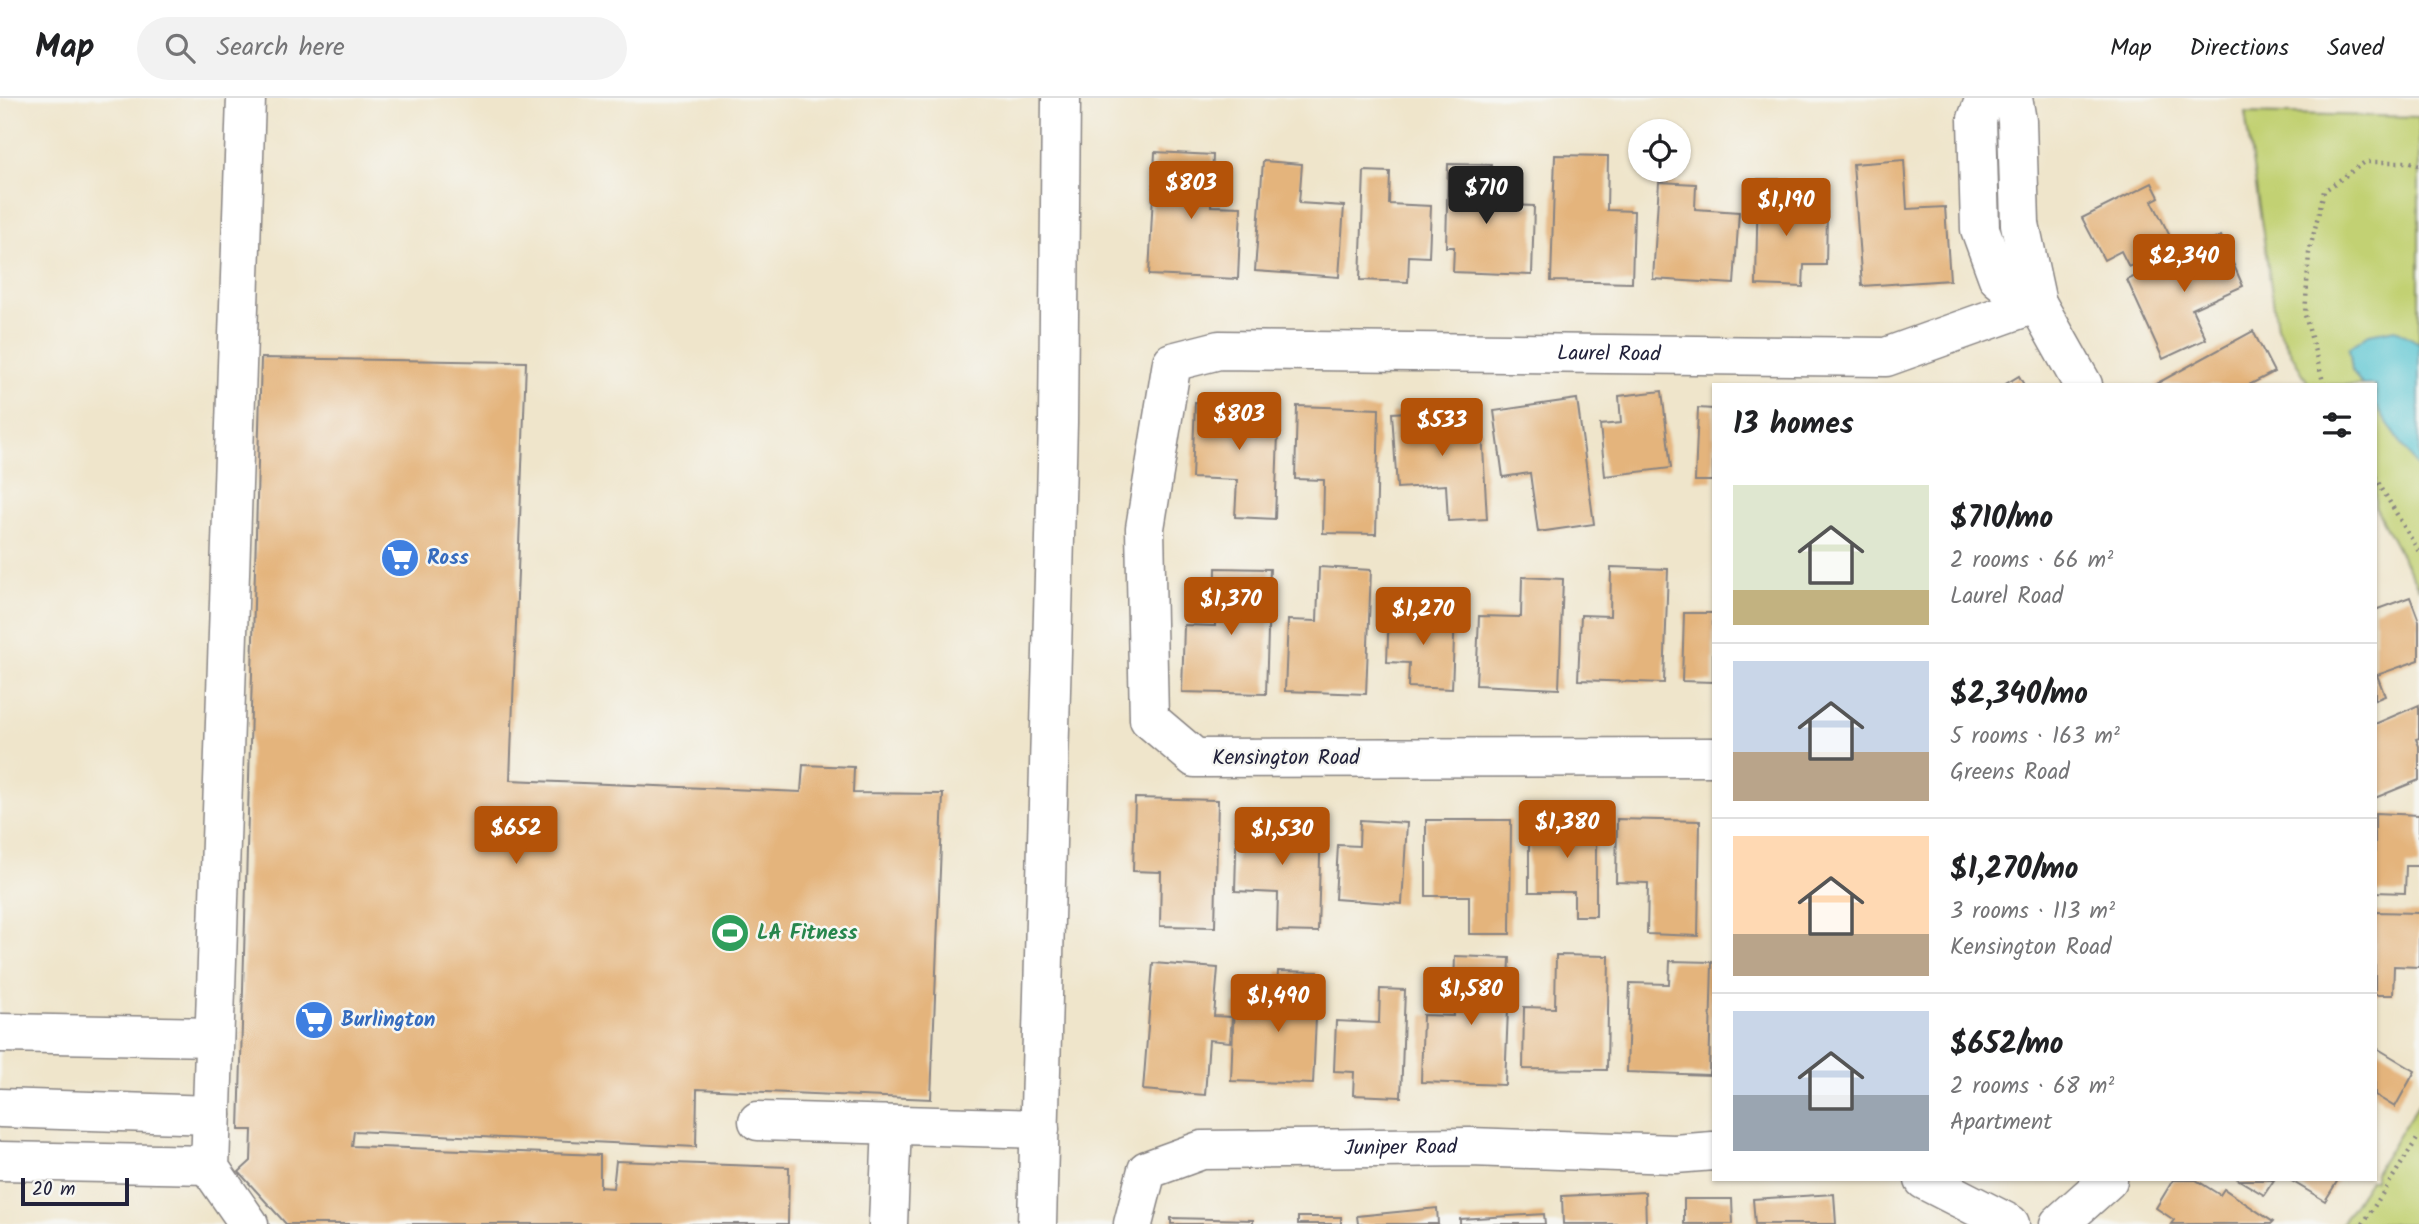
<!DOCTYPE html>
<meta charset="utf-8">
<style>
:root{--surface:#fff;--page:#f2f2f2;--text:#202124;--muted:#757577;--line:#e0e0e0;--accent:#b45309}
body{margin:0;font-family:Kalam,sans-serif;background:var(--page);color:var(--text);height:100vh;display:flex;flex-direction:column;font-size:26px;white-space:nowrap}
*{box-sizing:border-box;margin:0}
p{font-size:23px;color:var(--muted)}
.icon{flex:none;width:38px;height:38px;fill:none;stroke:currentColor;stroke-width:2;stroke-linecap:round;stroke-linejoin:round}
.map{position:relative;flex:1;overflow:hidden}
.drawer{position:absolute;left:1712px;top:285px;width:665px;height:798px;display:flex;flex-direction:column;background:var(--surface);border-radius:0px;box-shadow:0 2px 5px #0004}
.drawer>*{flex:none}
.fabs{position:absolute;left:1628px;top:21px;display:grid;gap:14px}
.fabs a{display:grid;place-items:center;width:63px;height:63px;border-radius:50%;background:var(--surface);box-shadow:0 2px 5px #0004;font-size:35px}
.scale{position:absolute;left:21px;bottom:18px;width:108px;box-sizing:border-box;padding-left:7px;border:4px solid #22223b;border-top:0;font-size:19px;line-height:24px;white-space:nowrap;color:#22223b;-webkit-text-stroke:5px #f6f6f2;paint-order:stroke}
.price{position:absolute;translate:-50% -60px;padding:0 16px;border-radius:7px;background:var(--accent);color:#fff;font-size:23px;line-height:46px;filter:drop-shadow(0 2px 4px #0008)}
.price::after{content:'';position:absolute;left:50%;top:42px;width:21px;height:16px;margin-left:-10px;background:inherit;clip-path:polygon(0 0,100% 0,50% 100%)}
.price.selected{background:#222;color:#fff}
ul{padding:0;list-style:none}
li{display:flex;align-items:center;gap:21px;height:175px;padding:0 21px}
li+li{border-top:2px solid var(--line)}
li span{display:grid;place-items:center;flex:none;width:196px;height:140px;border-radius:0px;color:#555}
li>.icon{margin-inline-start:auto}
span .icon{width:84px;height:84px;fill:#fffc;stroke-width:1}
li b{font-size:30px}
h2{display:flex;justify-content:space-between;align-items:center;height:84px;padding:0 21px;font-size:30px}
header{display:flex;align-items:center;gap:42px;box-sizing:border-box;height:98px;padding:0 35px;background:var(--surface);border-bottom:2px solid var(--line)}
header strong{font-size:33px}
nav{display:flex;gap:38px;margin-inline-start:auto;font-size:24px}
.search{width:490px;height:63px;background:var(--page);display:flex;align-items:center;gap:18px;box-sizing:border-box;padding:0 24px;border-radius:38px;color:var(--muted);font-size:26px}
.map>svg:first-child{display:block}
.green{fill:#c2d173;stroke:#727a57;stroke-width:2}
.water{fill:#59c5d1;stroke:#3e7486;stroke-width:2}
.building{fill:#e4b47b}
.lines{fill:none;stroke-linecap:round;stroke-linejoin:round}
.minor-casing{stroke:#888483;stroke-width:41}
.path{stroke:#888483;stroke-width:4.5;stroke-dasharray:2 5;stroke-linecap:butt}
.minor{stroke:#fff;stroke-width:38}
.labels{text-anchor:middle;dominant-baseline:central;stroke-width:5;stroke-linejoin:round;paint-order:stroke}
.street-label{font-size:21px;fill:#22223b;stroke:#f6f6f2}
.shop-label{font-size:21px;font-weight:bold;fill:#366cbe;stroke:#f6f6f2;text-anchor:start}
.leisure-label{font-size:21px;font-weight:bold;fill:#27864d;stroke:#f6f6f2;text-anchor:start}
</style>
<header>
<strong>Map</strong>
<div class="search"><svg class="icon" aria-label="search" viewBox="0 0 24 24"><circle cx="10" cy="10" r="6"/><path d="M15 15l6 6"/></svg>Search here</div>
<nav><a>Map</a><a>Directions</a><a>Saved</a></nav>
</header>
<div class="map">
<svg width="2419" height="1126" viewBox="0 0 2419 1126">
<rect width="100%" height="100%" fill="#f6f6f2"/>
<filter id="ink" filterUnits="userSpaceOnUse"><feTurbulence type="fractalNoise" baseFrequency=".0143" numOctaves="2"/><feDisplacementMap in="SourceGraphic" scale="14" xChannelSelector="R" yChannelSelector="G"/><feConvolveMatrix kernelMatrix="1 2 1 2 8 2 1 2 1" color-interpolation-filters="sRGB"/></filter>
<filter id="wash" filterUnits="userSpaceOnUse"><feTurbulence type="fractalNoise" baseFrequency=".00686" numOctaves="4" result="noise"/><feDisplacementMap in="SourceGraphic" scale="28" xChannelSelector="R" yChannelSelector="G"/><feGaussianBlur stdDeviation="1.57" result="paint"/><feColorMatrix in="noise" values="0 0 0 0 0 0 0 0 0 0 0 0 0 0 0 0 0 1.4 0 .05"/><feComposite in="paint" operator="in"/></filter>
<g filter="url(#wash)">
<rect width="100%" height="100%" fill="#efe5cb"/>
<g class="green">
<path d="M 2245,15 L 2419,19 L 2419,491 L 2375,409 L 2375,287 L 2309,287 L 2277,229 Z"/>
<path d="M 2419,1005 L 2419,1126 L 2341,1126 L 2370,1082 L 2375,1082 L 2375,1074 Z"/>
</g>
<path class="water" d="M 2395,231 L 2419,245 L 2419,372 L 2375,306 L 2375,287 L 2362,287 L 2352,272 L 2349,250 L 2369,236 Z"/>
<g id="blocks">
<g class="building">
<path d="M 1155,54 L 1213,57 L 1211,108 L 1241,109 L 1238,181 L 1149,177 Z"/>
<path d="M 1555,57 L 1608,58 L 1607,112 L 1634,113 L 1632,185 L 1551,183 Z"/>
<path d="M 1904,62 L 1907,111 L 1945,109 L 1950,182 L 1862,188 L 1853,66 Z"/>
<path d="M 1263,63 L 1302,66 L 1299,105 L 1344,108 L 1339,179 L 1255,173 Z"/>
<path d="M 1448,66 L 1491,67 L 1490,106 L 1534,108 L 1532,177 L 1453,174 L 1454,149 L 1446,149 Z"/>
<path d="M 1364,73 L 1390,74 L 1389,106 L 1431,108 L 1429,159 L 1409,158 L 1408,184 L 1360,182 Z"/>
<path d="M 1758,81 L 1785,81 L 1784,113 L 1827,114 L 1826,167 L 1804,167 L 1803,189 L 1756,187 Z"/>
<path d="M 1659,84 L 1696,86 L 1695,111 L 1739,114 L 1734,186 L 1653,181 Z"/>
<path d="M 2152,85 L 2159,99 L 2152,103 L 2174,146 L 2129,169 L 2121,153 L 2104,162 L 2082,120 Z"/>
<path d="M 2221,138 L 2243,188 L 2192,211 L 2206,241 L 2163,261 L 2127,182 Z"/>
<path d="M 2253,233 L 2274,274 L 2249,287 L 2154,287 Z"/>
<path d="M 261,260 L 526,264 L 510,682 L 801,694 L 803,667 L 854,669 L 853,695 L 943,696 L 931,1001 L 697,991 L 696,1049 L 354,1033 L 352,1048 L 600,1057 L 600,1089 L 613,1090 L 616,1063 L 789,1069 L 788,1126 L 286,1126 L 239,1074 L 251,1063 L 252,1032 L 239,1032 Z"/>
<path d="M 2019,278 L 2024,287 L 2004,287 Z"/>
<path d="M 1662,293 L 1671,370 L 1605,378 L 1600,327 L 1621,325 L 1619,298 Z"/>
<path d="M 1577,301 L 1594,426 L 1538,434 L 1530,375 L 1503,379 L 1494,313 Z"/>
<path d="M 1195,304 L 1279,307 L 1275,421 L 1235,419 L 1237,382 L 1192,380 Z"/>
<path d="M 1297,308 L 1379,311 L 1376,436 L 1323,435 L 1324,382 L 1295,381 Z"/>
<path d="M 1469,310 L 1470,332 L 1482,332 L 1487,421 L 1448,423 L 1446,387 L 1397,390 L 1392,315 Z"/>
<path d="M 1698,310 L 1713,311 L 1713,383 L 1695,383 Z"/>
<path d="M 1319,469 L 1371,472 L 1366,596 L 1285,593 L 1288,522 L 1317,523 Z"/>
<path d="M 1611,469 L 1668,471 L 1664,585 L 1578,582 L 1581,517 L 1610,518 Z"/>
<path d="M 1216,470 L 1270,471 L 1266,596 L 1182,594 L 1184,527 L 1215,528 Z"/>
<path d="M 1522,479 L 1563,481 L 1559,591 L 1476,587 L 1479,518 L 1521,519 Z"/>
<path d="M 2410,499 L 2419,523 L 2419,562 L 2377,577 L 2385,598 L 2375,602 L 2375,512 Z"/>
<path d="M 1389,512 L 1455,515 L 1452,591 L 1408,589 L 1409,565 L 1387,564 Z"/>
<path d="M 1684,515 L 1713,515 L 1713,584 L 1682,583 Z"/>
<path d="M 2419,607 L 2419,640 L 2416,641 L 2419,648 L 2419,682 L 2375,700 L 2375,626 Z"/>
<path d="M 1135,700 L 1218,702 L 1215,829 L 1160,828 L 1161,774 L 1133,773 Z"/>
<path d="M 1547,715 L 1596,716 L 1596,818 L 1574,818 L 1574,794 L 1529,794 L 1529,740 L 1547,741 Z"/>
<path d="M 2375,715 L 2419,717 L 2419,768 L 2406,768 L 2405,795 L 2375,794 Z"/>
<path d="M 1237,719 L 1321,722 L 1318,834 L 1277,833 L 1278,795 L 1235,793 Z"/>
<path d="M 1617,721 L 1700,723 L 1698,838 L 1647,836 L 1648,785 L 1616,784 Z"/>
<path d="M 1360,722 L 1407,725 L 1402,806 L 1335,801 L 1338,747 L 1359,748 Z"/>
<path d="M 1426,722 L 1511,722 L 1510,836 L 1469,836 L 1469,798 L 1426,798 Z"/>
<path d="M 2375,814 L 2419,815 L 2419,869 L 2394,868 L 2393,897 L 2375,897 Z"/>
<path d="M 1556,857 L 1609,858 L 1607,972 L 1523,971 L 1524,909 L 1555,910 Z"/>
<path d="M 1455,858 L 1510,860 L 1505,987 L 1421,984 L 1423,917 L 1453,918 Z"/>
<path d="M 1670,863 L 1712,864 L 1709,977 L 1627,974 L 1630,885 L 1669,886 Z"/>
<path d="M 1153,865 L 1218,870 L 1214,918 L 1232,919 L 1230,944 L 1209,942 L 1205,997 L 1143,992 Z"/>
<path d="M 1278,873 L 1318,874 L 1313,986 L 1231,983 L 1234,906 L 1276,908 Z"/>
<path d="M 1380,891 L 1405,892 L 1401,999 L 1353,997 L 1354,974 L 1334,973 L 1336,923 L 1379,925 Z"/>
<path d="M 2375,949 L 2415,973 L 2395,1009 L 2375,997 Z"/>
<path d="M 2173,1082 L 2196,1082 L 2220,1097 L 2224,1091 L 2273,1124 L 2271,1126 L 2171,1126 L 2174,1122 L 2156,1110 Z"/>
<path d="M 2239,1082 L 2274,1082 L 2264,1097 Z"/>
<path d="M 2290,1082 L 2338,1082 L 2325,1103 Z"/>
<path d="M 1645,1094 L 1646,1126 L 1563,1126 L 1562,1098 Z"/>
<path d="M 1834,1096 L 1836,1126 L 1755,1126 L 1753,1101 Z"/>
<path d="M 1684,1101 L 1732,1101 L 1733,1126 L 1684,1126 Z"/>
<path d="M 1437,1110 L 1438,1126 L 1358,1126 L 1357,1118 Z"/>
<path d="M 1544,1116 L 1545,1126 L 1460,1126 L 1460,1121 Z"/>
<rect x="1298" y="1119" width="43" height="7"/>
<path d="M 1171,1120 L 1253,1122 L 1253,1126 L 1171,1126 Z"/>
</g>
</g>
</g>
<g filter="url(#ink)">
<use href="#blocks" fill-opacity="0" stroke="#888483" stroke-width="2"/>
<g class="lines">
<defs>
<g id="minor">
<path d="M 246,0 L 210,1070 L 249,1126"/>
<path d="M 1985,0 L 1977,21 L 1980,131 L 1998,180 L 2013,192 L 2037,205"/>
<path d="M 2013,0 L 2017,23 L 2020,126 L 2037,205 L 2083,287"/>
<path id="s1" d="M 1713,659 L 1195,660 L 1149,621 L 1145,430 L 1172,264 L 1219,252 L 1886,259 L 2037,205"/>
<path d="M 0,935 L 214,939"/>
<path d="M 0,1010 L 212,1017"/>
<path d="M 758,1023 L 1040,1031"/>
<path d="M 0,1063 L 210,1067"/>
<path d="M 1924,1082 L 2010,1126"/>
<path d="M 888,1126 L 892,1027"/>
<path d="M 1037,1126 L 1058,325 L 1061,0"/>
<path id="s2" d="M 1133,1126 L 1147,1072 L 1202,1052 L 1470,1049 L 1675,1056 L 1713,1053"/>
<path d="M 2059,1126 L 2108,1082"/>
</g>
</defs>
<use href="#minor" class="minor-casing"/>
<g class="path">
<path d="M 2324,287 L 2305,217 L 2309,155 L 2324,93 L 2365,64 L 2410,64 L 2419,67"/>
<path d="M 2375,379 L 2419,454"/>
<path d="M 2363,1126 L 2419,1038"/>
</g>
<use href="#minor" class="minor"/>
</g>
</g>
<defs>
<symbol id="supermarket-disc" viewBox="-11 -11 22 22"><circle r="9.5" fill="#3f7fe0" stroke="#f6f6f2"/><path d="M-6-5.5h2.5l.6 2H6L4.5 2H-2.5L-4.4-4H-6ZM-1.5 3.2a1.3 1.3 0 1 0 .1 0ZM3 3.2a1.3 1.3 0 1 0 .1 0Z" fill="#fff"/></symbol>
<symbol id="stadium-disc" viewBox="-11 -11 22 22"><circle r="9.5" fill="#2e9e5b" stroke="#f6f6f2"/><path d="M0-5a6.5 5 0 1 0 0 10a6.5 5 0 1 0 0-10ZM-3.5-1.8h7v3.6h-7Z" fill="#fff"/></symbol>
</defs>
<g fill-rule="evenodd">
<use href="#supermarket-disc" x="378" y="438" width="44" height="44"/>
<use href="#stadium-disc" x="708" y="813" width="44" height="44"/>
<use href="#supermarket-disc" x="292" y="900" width="44" height="44"/>
</g>
<g class="labels">
<g class="street-label">
<text stroke="none"><textPath href="#s1" startOffset="1376">Laurel Road</textPath></text>
<text x="1286" y="660">Kensington Road</text>
<text stroke="none"><textPath href="#s2" startOffset="313">Juniper Road</textPath></text>
</g>
<g class="shop-label">
<text x="427" y="460">Ross</text>
<text x="341" y="922">Burlington</text>
</g>
<g class="leisure-label">
<text x="757" y="835">LA Fitness</text>
</g>
</g>
</svg>
<div class="fabs">
<a><svg class="icon" aria-label="locate" viewBox="0 0 24 24"><circle cx="12" cy="12" r="6"/><path d="M12 2v4M12 18v4M2 12h4M18 12h4"/></svg></a>
</div>
<div class="scale">20 m</div>
<b class="price" style="left:1191px;top:123px">$803</b>
<b class="price selected" style="left:1486px;top:128px">$710</b>
<b class="price" style="left:1786px;top:140px">$1,190</b>
<b class="price" style="left:2184px;top:196px">$2,340</b>
<b class="price" style="left:1239px;top:354px">$803</b>
<b class="price" style="left:1442px;top:360px">$533</b>
<b class="price" style="left:1231px;top:539px">$1,370</b>
<b class="price" style="left:1423px;top:549px">$1,270</b>
<b class="price" style="left:1567px;top:762px">$1,380</b>
<b class="price" style="left:516px;top:768px">$652</b>
<b class="price" style="left:1282px;top:769px">$1,530</b>
<b class="price" style="left:1471px;top:929px">$1,580</b>
<b class="price" style="left:1278px;top:936px">$1,490</b>
<section class="drawer">
<h2>13 homes<svg class="icon" aria-label="filters" viewBox="0 0 24 24"><path d="M4 7h16M4 17h16"/><circle cx="9" cy="7" r="2"/><circle cx="15" cy="17" r="2"/></svg></h2>
<ul>
<li><span style="background:linear-gradient(#dfe7d0 75%,#c2b280 0)"><svg class="icon" aria-label="home" viewBox="0 0 24 24"><path d="M3 11l9-7 9 7M6 9v11h12V9"/></svg></span><div><b>$710/mo</b><p>2 rooms · 66 m²</p><p>Laurel Road</p></div></li>
<li><span style="background:linear-gradient(#c9d6e8 65%,#b9a48a 0)"><svg class="icon" aria-label="home" viewBox="0 0 24 24"><path d="M3 11l9-7 9 7M6 9v11h12V9"/></svg></span><div><b>$2,340/mo</b><p>5 rooms · 163 m²</p><p>Greens Road</p></div></li>
<li><span style="background:linear-gradient(#ffd9b3 70%,#b9a48a 0)"><svg class="icon" aria-label="home" viewBox="0 0 24 24"><path d="M3 11l9-7 9 7M6 9v11h12V9"/></svg></span><div><b>$1,270/mo</b><p>3 rooms · 113 m²</p><p>Kensington Road</p></div></li>
<li><span style="background:linear-gradient(#c9d6e8 60%,#9aa5b1 0)"><svg class="icon" aria-label="home" viewBox="0 0 24 24"><path d="M3 11l9-7 9 7M6 9v11h12V9"/></svg></span><div><b>$652/mo</b><p>2 rooms · 68 m²</p><p>Apartment</p></div></li>
</ul>
</section>
</div>
